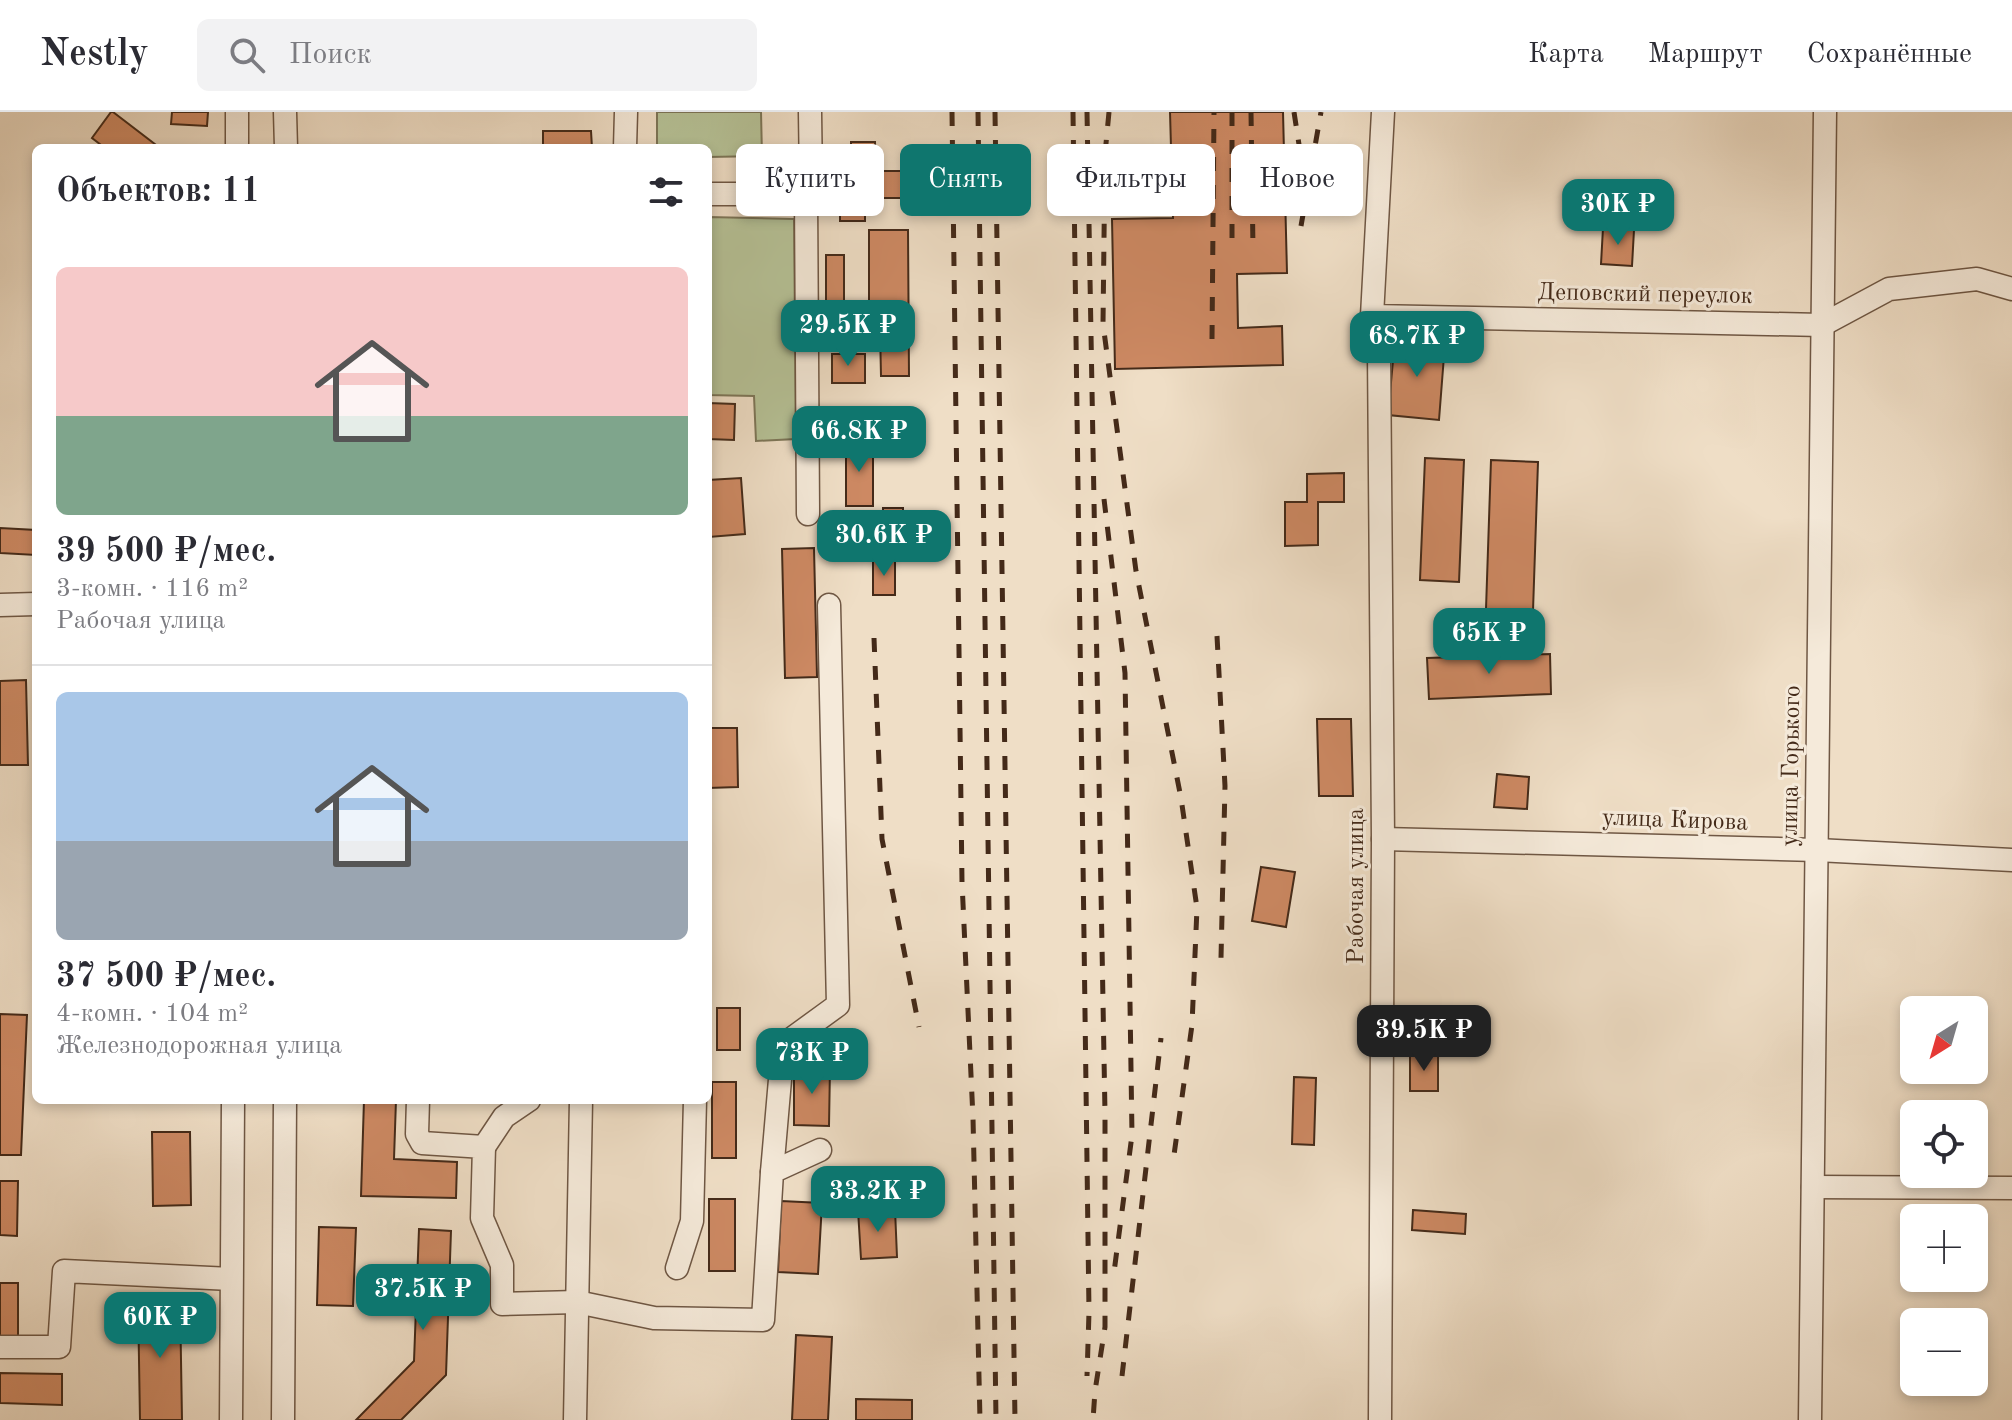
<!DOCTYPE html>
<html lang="ru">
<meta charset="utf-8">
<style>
:root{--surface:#fff;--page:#f2f2f3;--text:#2b2b33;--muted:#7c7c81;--line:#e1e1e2;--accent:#0f766e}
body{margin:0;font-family:"Old Standard TT",serif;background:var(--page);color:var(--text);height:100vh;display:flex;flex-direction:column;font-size:30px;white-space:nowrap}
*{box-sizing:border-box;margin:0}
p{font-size:26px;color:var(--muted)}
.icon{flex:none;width:44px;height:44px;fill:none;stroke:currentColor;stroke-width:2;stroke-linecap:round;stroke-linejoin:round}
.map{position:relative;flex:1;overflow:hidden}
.sheet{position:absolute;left:32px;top:32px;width:680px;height:960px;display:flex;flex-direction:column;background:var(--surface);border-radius:12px;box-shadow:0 4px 12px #0003}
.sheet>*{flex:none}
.banner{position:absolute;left:736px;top:32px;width:760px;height:72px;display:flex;gap:16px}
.needle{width:52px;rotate:217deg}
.controls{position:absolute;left:1900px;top:884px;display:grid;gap:16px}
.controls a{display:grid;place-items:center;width:88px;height:88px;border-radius:12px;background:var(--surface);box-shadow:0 4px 12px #0003;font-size:40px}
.price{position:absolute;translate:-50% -68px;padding:0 18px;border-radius:16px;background:var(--accent);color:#fff;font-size:26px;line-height:52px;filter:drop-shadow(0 2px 4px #0008)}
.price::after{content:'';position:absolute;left:50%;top:48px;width:24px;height:18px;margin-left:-12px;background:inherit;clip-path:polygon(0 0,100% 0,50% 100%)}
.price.selected{background:#222;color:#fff}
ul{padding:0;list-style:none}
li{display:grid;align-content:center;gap:16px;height:424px;padding:0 24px}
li+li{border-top:2px solid var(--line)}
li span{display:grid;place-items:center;height:248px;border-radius:12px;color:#555}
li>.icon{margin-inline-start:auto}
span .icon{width:144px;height:144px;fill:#fffc;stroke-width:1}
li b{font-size:34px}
h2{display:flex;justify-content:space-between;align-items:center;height:96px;padding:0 24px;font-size:34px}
.tag{padding:0 28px;border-radius:12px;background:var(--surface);box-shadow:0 4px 12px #0003;font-size:28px;line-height:72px}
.tag.selected{background:var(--accent);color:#fff}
header{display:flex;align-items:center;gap:48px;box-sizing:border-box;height:112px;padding:0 40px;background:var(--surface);border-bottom:2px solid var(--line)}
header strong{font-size:38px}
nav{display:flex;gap:44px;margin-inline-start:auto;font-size:28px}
.search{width:560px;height:72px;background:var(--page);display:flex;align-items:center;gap:20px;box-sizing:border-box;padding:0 28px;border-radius:12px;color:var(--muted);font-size:30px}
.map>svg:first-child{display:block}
.green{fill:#b6c297;stroke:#7d7658;stroke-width:2}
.building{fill:#cd8963;stroke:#442a19;stroke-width:2}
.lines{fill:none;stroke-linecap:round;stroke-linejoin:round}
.minor-casing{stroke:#6f5744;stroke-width:25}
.minor{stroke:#f5eada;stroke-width:22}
.rail{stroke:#442a19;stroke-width:5;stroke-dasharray:14 14;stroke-linecap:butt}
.labels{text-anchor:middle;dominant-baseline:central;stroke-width:6;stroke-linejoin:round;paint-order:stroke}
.street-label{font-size:24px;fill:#442a19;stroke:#f5eada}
</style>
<header>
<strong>Nestly</strong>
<div class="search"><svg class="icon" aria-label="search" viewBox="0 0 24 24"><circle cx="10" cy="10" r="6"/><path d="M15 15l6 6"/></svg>Поиск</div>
<nav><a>Карта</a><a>Маршрут</a><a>Сохранённые</a></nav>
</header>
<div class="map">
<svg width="2012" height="1308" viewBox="0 0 2012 1308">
<rect width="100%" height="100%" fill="#efdec6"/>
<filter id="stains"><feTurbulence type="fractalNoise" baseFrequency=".0025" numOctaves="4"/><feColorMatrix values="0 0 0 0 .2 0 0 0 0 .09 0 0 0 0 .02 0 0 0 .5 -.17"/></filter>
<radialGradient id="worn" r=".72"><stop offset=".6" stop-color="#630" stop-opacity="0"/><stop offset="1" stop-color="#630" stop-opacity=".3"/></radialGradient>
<g class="green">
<path d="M 657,0 L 761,0 L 762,44 L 708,45 L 708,36 L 657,36 Z"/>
<path d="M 708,105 L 794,107 L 796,327 L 756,329 L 754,284 L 708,283 Z"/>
</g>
<g class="building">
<path d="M 111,0 L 113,0 L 160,36 L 105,36 L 92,26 Z"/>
<path d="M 172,0 L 208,0 L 207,14 L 171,12 Z"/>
<path d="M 1170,0 L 1283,0 L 1287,161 L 1237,162 L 1238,216 L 1282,214 L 1283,253 L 1115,257 L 1112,107 L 1173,106 Z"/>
<path d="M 543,19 L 591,19 L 592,36 L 543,36 Z"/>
<path d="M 851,30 L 875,30 L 876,63 L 851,63 Z"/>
<rect x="881" y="59" width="24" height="27"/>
<rect x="840" y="88" width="25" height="21"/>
<path d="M 1603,116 L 1634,118 L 1632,154 L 1601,152 Z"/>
<path d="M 869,118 L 908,118 L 909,264 L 881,264 L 880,217 L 869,217 Z"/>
<rect x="826" y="143" width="18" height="50"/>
<path d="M 1395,227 L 1445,231 L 1439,308 L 1388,303 Z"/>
<rect x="832" y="242" width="33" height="29"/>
<path d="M 708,291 L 735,292 L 734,328 L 708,327 Z"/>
<path d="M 846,329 L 873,330 L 873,394 L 846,394 Z"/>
<path d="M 1425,346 L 1464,348 L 1459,470 L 1420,468 Z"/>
<path d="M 1491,348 L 1538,350 L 1533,499 L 1486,497 Z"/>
<path d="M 1344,361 L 1344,390 L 1318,390 L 1318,433 L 1285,434 L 1285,390 L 1307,390 L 1307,362 Z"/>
<path d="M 741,366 L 745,422 L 709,425 L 708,368 Z"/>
<path d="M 883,396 L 903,396 L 903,433 L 883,434 Z"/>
<path d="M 0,416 L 36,418 L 36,443 L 0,441 Z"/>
<path d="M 814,436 L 817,565 L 785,566 L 782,437 Z"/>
<rect x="873" y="448" width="22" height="35"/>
<path d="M 1550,542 L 1551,582 L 1429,587 L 1427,546 Z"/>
<path d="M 26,568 L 28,653 L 0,653 L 0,569 Z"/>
<path d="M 1317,607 L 1351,607 L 1353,684 L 1319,684 Z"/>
<path d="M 708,616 L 737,616 L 738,675 L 708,676 Z"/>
<path d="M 1497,662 L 1529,665 L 1527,697 L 1494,695 Z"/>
<path d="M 1261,755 L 1295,760 L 1286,815 L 1252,809 Z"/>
<rect x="717" y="896" width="23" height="42"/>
<path d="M 0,902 L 27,903 L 21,1043 L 0,1043 Z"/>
<rect x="1410" y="943" width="28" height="36"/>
<path d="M 794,954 L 830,955 L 829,1014 L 794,1013 Z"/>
<path d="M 1294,965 L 1316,966 L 1314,1033 L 1292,1032 Z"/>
<rect x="712" y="970" width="24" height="76"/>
<path d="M 364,988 L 396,988 L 394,1047 L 457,1050 L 456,1086 L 361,1084 Z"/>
<path d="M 152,1020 L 190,1020 L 191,1093 L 153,1094 Z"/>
<path d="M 0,1069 L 18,1069 L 17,1124 L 0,1123 Z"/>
<rect x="709" y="1087" width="26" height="72"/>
<path d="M 781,1089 L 822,1091 L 818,1162 L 778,1160 Z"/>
<path d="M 895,1097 L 897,1145 L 861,1147 L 858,1098 Z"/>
<path d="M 1413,1098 L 1466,1102 L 1465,1122 L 1412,1118 Z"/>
<path d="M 319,1115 L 356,1116 L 353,1194 L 317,1193 Z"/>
<path d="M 419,1117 L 451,1119 L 446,1263 L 401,1308 L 356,1308 L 414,1249 Z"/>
<rect x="0" y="1171" width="18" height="54"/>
<path d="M 138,1188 L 180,1188 L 182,1308 L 140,1308 Z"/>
<path d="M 796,1223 L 832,1225 L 828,1308 L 792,1308 Z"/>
<path d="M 0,1261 L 62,1262 L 62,1293 L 0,1291 Z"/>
<path d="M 856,1287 L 912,1288 L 912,1308 L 856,1308 Z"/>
</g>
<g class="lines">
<defs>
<g id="minor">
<path d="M 237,0 L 237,36"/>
<path d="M 285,0 L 286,36"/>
<path d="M 1383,0 L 1372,204 L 1822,213 L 1889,177 L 1977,167 L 2012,177"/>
<path d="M 625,36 L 626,0"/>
<path d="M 786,70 L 811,70 L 810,0"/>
<path d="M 708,82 L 806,82 L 808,402"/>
<path d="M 1379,240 L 1383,727 L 1380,1308"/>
<path d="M 0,493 L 36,492"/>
<path d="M 1383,727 L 1817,738 L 2012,748"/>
<path d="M 418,988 L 417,1022 L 422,1031 L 484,1035 L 482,1106 L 502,1153 L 502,1192 L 577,1190 L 654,1206 L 763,1208 L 772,1060 L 820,1038"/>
<path d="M 484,1035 L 504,1005 L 529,988"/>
<path d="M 772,1060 L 783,933 L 838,893 L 829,493"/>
<path d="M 1813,1075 L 2012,1076"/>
<path d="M 677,1156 L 692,1109 L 695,988"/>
<path d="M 0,1235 L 59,1235 L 64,1159 L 231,1167"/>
<path d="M 231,1308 L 233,988"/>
<path d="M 283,1308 L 285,988"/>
<path d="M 575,1308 L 581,988"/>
<path d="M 1810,1308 L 1825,0"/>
</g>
</defs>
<use href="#minor" class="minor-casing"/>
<use href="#minor" class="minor"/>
<g class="rail">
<path d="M 952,0 L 962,770 L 973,1006 L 980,1308"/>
<path d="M 978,0 L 996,1308"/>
<path d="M 995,0 L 1015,1308"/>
<path d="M 1073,0 L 1089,1200 L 1087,1264"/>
<path d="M 1087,0 L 1105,1001 L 1105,1215 L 1095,1279 L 1093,1308"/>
<path d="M 1109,0 L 1105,42 L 1103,212 L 1136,459 L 1181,686 L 1197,796 L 1192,913 L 1174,1043"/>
<path d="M 1232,0 L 1232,135"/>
<path d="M 1251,0 L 1253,137"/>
<path d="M 1294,0 L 1304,65"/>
<path d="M 1301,114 L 1321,0"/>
<path d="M 1212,227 L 1214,0"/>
<path d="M 1104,387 L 1125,561 L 1132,1023 L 1113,1168"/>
<path d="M 1217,524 L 1225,674 L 1221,846"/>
<path d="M 874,526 L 882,727 L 919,915"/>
<path d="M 1122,1264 L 1161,926"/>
</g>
</g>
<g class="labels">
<g class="street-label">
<text transform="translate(1645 183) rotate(1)">Деповский переулок</text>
<text transform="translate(1792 654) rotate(-89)">улица Горького</text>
<text transform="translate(1675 709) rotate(2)">улица Кирова</text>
<text transform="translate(1357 774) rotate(-90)">Рабочая улица</text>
</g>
</g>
<rect width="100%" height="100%" filter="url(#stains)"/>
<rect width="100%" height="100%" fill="url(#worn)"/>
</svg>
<div class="controls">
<a><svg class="needle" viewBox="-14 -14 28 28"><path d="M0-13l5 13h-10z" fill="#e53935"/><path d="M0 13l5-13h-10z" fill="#7c7c81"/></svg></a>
<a><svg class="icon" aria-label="locate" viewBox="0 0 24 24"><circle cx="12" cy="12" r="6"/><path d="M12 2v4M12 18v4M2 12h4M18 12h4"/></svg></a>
<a>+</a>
<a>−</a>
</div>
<b class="price" style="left:1618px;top:135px">30K ₽</b>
<b class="price" style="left:848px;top:256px">29.5K ₽</b>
<b class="price" style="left:1417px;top:267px">68.7K ₽</b>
<b class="price" style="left:859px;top:362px">66.8K ₽</b>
<b class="price" style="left:884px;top:466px">30.6K ₽</b>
<b class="price" style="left:1489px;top:564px">65K ₽</b>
<b class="price selected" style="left:1424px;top:961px">39.5K ₽</b>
<b class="price" style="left:812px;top:984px">73K ₽</b>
<b class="price" style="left:878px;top:1122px">33.2K ₽</b>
<b class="price" style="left:423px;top:1220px">37.5K ₽</b>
<b class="price" style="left:160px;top:1248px">60K ₽</b>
<div class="banner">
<a class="tag">Купить</a>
<a class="tag selected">Снять</a>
<a class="tag">Фильтры</a>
<a class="tag">Новое</a>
</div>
<section class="sheet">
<h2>Объектов: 11<svg class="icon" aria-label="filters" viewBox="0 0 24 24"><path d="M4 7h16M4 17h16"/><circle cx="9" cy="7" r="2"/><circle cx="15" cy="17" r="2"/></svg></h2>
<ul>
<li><span style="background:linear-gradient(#f6c9c9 60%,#7fa58c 0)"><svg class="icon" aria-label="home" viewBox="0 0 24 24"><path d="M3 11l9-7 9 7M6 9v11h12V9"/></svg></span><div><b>39 500 ₽/мес.</b><p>3-комн. · 116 m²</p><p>Рабочая улица</p></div></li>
<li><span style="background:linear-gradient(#a9c7e8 60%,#9aa5b1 0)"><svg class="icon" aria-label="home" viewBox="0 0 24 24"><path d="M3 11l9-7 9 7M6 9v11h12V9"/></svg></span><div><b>37 500 ₽/мес.</b><p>4-комн. · 104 m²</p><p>Железнодорожная улица</p></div></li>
</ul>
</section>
</div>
